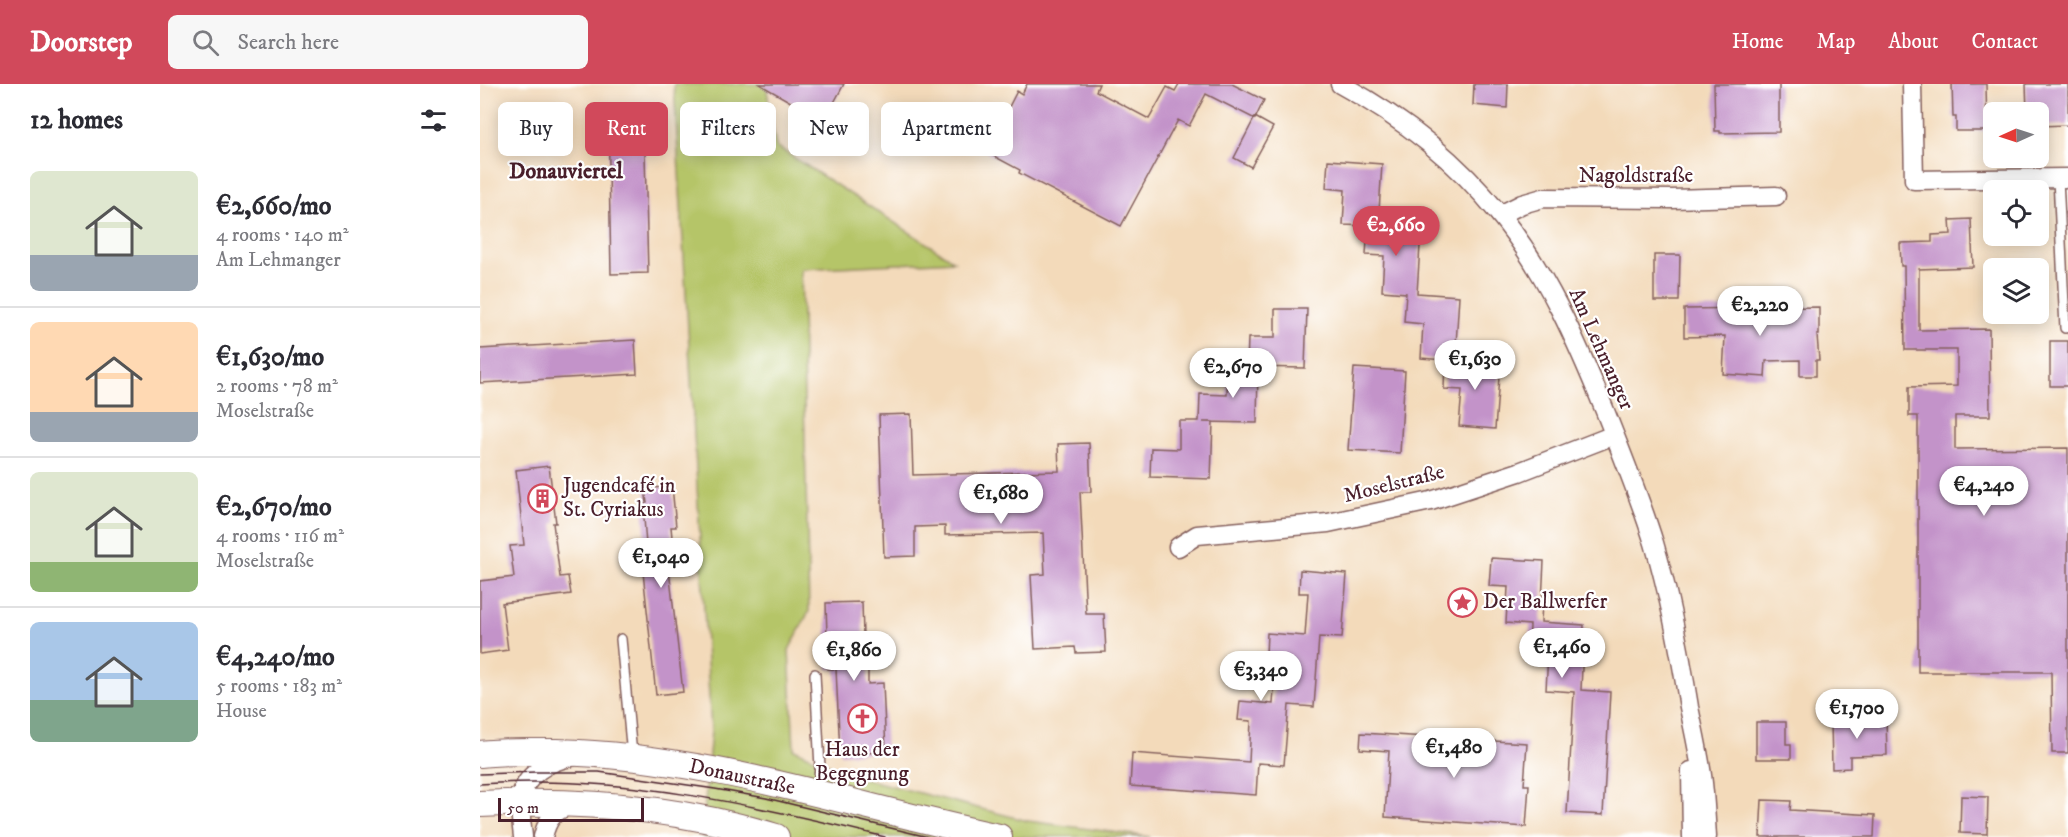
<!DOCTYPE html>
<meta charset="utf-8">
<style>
:root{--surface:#fff;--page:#f7f7f7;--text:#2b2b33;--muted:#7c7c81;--line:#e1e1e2;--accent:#d1495b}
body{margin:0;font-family:"IM FELL DW Pica",serif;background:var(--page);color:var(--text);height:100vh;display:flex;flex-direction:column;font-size:22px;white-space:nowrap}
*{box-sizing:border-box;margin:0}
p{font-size:20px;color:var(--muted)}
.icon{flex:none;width:33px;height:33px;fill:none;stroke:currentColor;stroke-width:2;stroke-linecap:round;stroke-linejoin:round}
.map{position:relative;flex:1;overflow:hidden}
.side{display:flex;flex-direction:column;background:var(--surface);width:480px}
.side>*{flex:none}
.hud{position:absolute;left:18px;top:18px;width:570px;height:54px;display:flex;gap:12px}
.needle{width:39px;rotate:267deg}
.tools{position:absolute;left:1503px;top:18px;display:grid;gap:12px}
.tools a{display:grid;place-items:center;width:66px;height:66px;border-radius:9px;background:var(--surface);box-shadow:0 3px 15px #0003;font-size:30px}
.scale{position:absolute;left:18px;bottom:15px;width:146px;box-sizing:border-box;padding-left:6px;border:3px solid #4a1f2b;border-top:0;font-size:16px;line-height:21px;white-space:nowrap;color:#4a1f2b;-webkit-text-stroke:4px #fff;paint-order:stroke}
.price{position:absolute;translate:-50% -51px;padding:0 14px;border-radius:21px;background:#fff;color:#222;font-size:20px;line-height:39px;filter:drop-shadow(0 2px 3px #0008)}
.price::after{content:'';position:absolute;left:50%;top:36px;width:18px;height:14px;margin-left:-9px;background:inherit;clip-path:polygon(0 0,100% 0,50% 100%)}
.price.selected{background:var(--accent);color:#fff}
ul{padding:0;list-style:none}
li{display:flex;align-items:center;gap:18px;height:150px;padding:0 30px}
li+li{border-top:2px solid var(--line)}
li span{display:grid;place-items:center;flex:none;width:168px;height:120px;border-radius:9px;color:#555}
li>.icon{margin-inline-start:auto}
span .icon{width:72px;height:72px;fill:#fffc;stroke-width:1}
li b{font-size:26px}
h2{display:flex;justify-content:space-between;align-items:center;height:72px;padding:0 30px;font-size:26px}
.pill{padding:0 21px;border-radius:9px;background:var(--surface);box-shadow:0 3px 15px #0003;font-size:21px;line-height:54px}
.pill.selected{background:var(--accent);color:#fff}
header{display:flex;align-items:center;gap:36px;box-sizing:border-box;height:84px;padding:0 30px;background:var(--accent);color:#fff}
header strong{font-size:28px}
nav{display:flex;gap:33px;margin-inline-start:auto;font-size:21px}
.search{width:420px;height:54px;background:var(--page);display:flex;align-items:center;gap:15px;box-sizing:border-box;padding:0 21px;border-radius:9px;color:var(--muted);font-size:22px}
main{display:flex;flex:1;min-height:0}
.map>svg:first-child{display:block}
.green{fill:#b5c567;stroke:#807249;stroke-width:1.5}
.building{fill:#c393c9}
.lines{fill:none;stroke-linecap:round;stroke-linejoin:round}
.service-casing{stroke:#85605d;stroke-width:12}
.minor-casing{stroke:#85605d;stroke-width:21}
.secondary-casing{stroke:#85605d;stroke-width:28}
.service{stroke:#fff;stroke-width:9}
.minor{stroke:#fff;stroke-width:18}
.secondary{stroke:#fff;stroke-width:26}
.tram{stroke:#4a1f2b;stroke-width:1.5}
.labels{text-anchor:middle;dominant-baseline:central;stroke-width:4.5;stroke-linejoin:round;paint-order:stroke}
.street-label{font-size:21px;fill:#4a1f2b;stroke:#fff}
.poi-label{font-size:21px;fill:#4a1f2b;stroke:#fff;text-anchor:start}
.neighbourhood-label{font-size:22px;font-weight:bold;fill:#4a1f2b;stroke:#fff}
</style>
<header>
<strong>Doorstep</strong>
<div class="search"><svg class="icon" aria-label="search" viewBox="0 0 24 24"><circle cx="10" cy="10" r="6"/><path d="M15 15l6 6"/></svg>Search here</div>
<nav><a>Home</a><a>Map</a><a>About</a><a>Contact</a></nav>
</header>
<main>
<section class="side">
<h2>12 homes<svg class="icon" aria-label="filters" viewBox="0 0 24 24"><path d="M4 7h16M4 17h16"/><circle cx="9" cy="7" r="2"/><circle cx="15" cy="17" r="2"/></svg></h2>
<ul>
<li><span style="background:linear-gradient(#dfe7d0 70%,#9aa5b1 0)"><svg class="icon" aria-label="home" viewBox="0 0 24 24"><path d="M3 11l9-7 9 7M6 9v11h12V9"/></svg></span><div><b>€2,660/mo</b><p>4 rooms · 140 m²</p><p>Am Lehmanger</p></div></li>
<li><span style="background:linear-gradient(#ffd9b3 75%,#9aa5b1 0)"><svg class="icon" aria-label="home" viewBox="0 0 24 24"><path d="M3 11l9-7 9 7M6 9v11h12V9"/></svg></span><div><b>€1,630/mo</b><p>2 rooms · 78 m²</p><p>Moselstraße</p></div></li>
<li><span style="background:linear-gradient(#dfe7d0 75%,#8fb573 0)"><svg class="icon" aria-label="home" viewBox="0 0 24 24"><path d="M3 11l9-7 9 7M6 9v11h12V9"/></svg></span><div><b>€2,670/mo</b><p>4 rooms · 116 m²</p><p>Moselstraße</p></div></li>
<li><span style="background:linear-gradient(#a9c7e8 65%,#7fa58c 0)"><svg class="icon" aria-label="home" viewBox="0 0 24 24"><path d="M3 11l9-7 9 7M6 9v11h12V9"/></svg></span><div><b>€4,240/mo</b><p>5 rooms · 183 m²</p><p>House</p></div></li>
</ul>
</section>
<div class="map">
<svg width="1588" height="753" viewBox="0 0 1588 753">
<rect width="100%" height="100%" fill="#fff"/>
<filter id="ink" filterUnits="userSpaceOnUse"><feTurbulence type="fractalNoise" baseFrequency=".0167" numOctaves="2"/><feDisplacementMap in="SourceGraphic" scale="12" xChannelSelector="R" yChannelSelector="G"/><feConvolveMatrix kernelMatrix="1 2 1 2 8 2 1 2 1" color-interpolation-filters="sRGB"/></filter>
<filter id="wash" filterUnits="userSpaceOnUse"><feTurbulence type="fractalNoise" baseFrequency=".008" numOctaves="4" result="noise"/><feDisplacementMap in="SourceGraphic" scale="24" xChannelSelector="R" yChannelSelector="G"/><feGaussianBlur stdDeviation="1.35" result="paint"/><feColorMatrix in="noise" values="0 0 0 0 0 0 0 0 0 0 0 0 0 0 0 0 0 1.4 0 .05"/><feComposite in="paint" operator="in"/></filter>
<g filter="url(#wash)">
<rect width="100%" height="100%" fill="#f3daba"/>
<path class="green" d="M 194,0 L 290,0 L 287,6 L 296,62 L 474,177 L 321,185 L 329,527 L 309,566 L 314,665 L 374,692 L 548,737 L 670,753 L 222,753 L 231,647 Z"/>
<g id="blocks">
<g class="building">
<path d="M 279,0 L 364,0 L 344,37 Z"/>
<path d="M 547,0 L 619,0 L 616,7 L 669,35 L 687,3 L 695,7 L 699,0 L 752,0 L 784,16 L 775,35 L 726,10 L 709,42 L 698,36 L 641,142 L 539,89 L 540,86 L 506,68 L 537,7 L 542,10 Z"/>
<path d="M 994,0 L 1028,0 L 1027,24 L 993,21 Z"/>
<path d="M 1234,0 L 1299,0 L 1299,48 L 1240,49 L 1240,47 L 1235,47 Z"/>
<path d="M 1472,0 L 1506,0 L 1507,47 L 1476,47 L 1476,33 L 1473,33 Z"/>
<path d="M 1546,0 L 1588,0 L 1588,41 L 1558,42 L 1558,28 L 1547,28 Z"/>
<path d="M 128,30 L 164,30 L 168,189 L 131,190 Z"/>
<path d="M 775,33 L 793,43 L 771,83 L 754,74 Z"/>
<path d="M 848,76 L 902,80 L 898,143 L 941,146 L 937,209 L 979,212 L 975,277 L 941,274 L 943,240 L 924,238 L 926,209 L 902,207 L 904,172 L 886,171 L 888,142 L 863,141 L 865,106 L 846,104 Z"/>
<path d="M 1491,135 L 1493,183 L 1439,185 L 1439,246 L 1509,245 L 1510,332 L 1475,332 L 1475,365 L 1588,364 L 1588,669 L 1572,669 L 1571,588 L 1438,588 L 1438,332 L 1429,332 L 1429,303 L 1477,302 L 1477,266 L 1425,266 L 1424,182 L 1421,182 L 1420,159 L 1452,158 L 1452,151 L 1471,150 L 1470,136 Z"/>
<path d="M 1174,171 L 1200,171 L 1199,217 L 1174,217 Z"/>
<path d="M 1339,223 L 1339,251 L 1337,251 L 1339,276 L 1336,276 L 1336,292 L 1320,292 L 1320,276 L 1286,277 L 1285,293 L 1243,290 L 1245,252 L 1204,253 L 1204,225 Z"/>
<path d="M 795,225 L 827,225 L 825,284 L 769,283 L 778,283 L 777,339 L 723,338 L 733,338 L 731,395 L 670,393 L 671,364 L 699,365 L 699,337 L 719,337 L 720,310 L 747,311 L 748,282 L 767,283 L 768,254 L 795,254 Z"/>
<path d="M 155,256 L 157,290 L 0,299 L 0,265 Z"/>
<rect x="1570" y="257" width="18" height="45"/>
<path d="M 965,276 L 1020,280 L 1015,345 L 979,342 L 982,306 L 964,305 Z"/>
<path d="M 874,284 L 925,287 L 920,369 L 868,366 Z"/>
<path d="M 431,330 L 433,391 L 579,387 L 578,360 L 609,359 L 611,408 L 600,408 L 606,530 L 624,530 L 626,568 L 596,569 L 595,563 L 555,565 L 551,491 L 565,490 L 563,449 L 465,451 L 465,442 L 435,443 L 435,472 L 404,473 L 399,331 Z"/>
<path d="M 69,382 L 76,439 L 73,439 L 80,493 L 88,492 L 91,510 L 22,519 L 28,566 L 0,570 L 0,497 L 34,493 L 30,462 L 44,461 L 36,386 Z"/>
<path d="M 192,402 L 196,443 L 191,443 L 195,484 L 189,485 L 203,608 L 176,611 L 163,488 L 165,488 L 162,461 L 166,461 L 163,420 L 167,419 L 165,405 Z"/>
<path d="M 1011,474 L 1064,477 L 1061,538 L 1104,541 L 1101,606 L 1130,608 L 1123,731 L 1087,729 L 1094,608 L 1066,606 L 1068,570 L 1049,569 L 1050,541 L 1026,539 L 1028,503 L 1009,502 Z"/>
<path d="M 820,486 L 867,490 L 862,554 L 839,553 L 834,623 L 809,621 L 804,681 L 778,679 L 776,711 L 650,702 L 652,669 L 769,678 L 771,637 L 758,636 L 760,617 L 793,620 L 796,572 L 786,571 L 787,549 L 825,552 L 828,509 L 819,509 Z"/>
<path d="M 382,518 L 384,584 L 388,584 L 388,600 L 403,599 L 406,668 L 360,670 L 356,585 L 348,585 L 346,519 Z"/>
<path d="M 1406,634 L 1407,671 L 1370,672 L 1370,684 L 1352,685 L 1351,636 Z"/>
<path d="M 1276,638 L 1306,638 L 1306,660 L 1311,660 L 1311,675 L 1276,675 Z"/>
<path d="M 881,649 L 1047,659 L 1044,701 L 1049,701 L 1046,743 L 905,733 L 909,667 L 880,665 Z"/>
<path d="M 1481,712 L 1508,713 L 1507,750 L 1480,749 Z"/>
<path d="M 1282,716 L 1311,717 L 1310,726 L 1395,731 L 1394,753 L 1280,753 Z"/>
</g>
</g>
</g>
<g filter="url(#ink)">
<use href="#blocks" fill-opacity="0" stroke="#85605d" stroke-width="1.5"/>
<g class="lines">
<defs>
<g id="service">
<path d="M 1578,94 L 1585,244"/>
<path d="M 141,555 L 152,671"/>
<path d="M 335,590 L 340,684 L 337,707"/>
</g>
<g id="minor">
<path d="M 860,0 C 921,33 977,77 1020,131 C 1067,189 1097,258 1125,327 C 1142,370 1160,414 1174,459 C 1190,513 1200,567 1209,623 C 1214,648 1220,673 1223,699 C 1225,717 1226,735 1227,753"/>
<path d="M 1432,0 L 1434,96 L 1588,94"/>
<path d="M 1020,131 L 1042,120 L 1063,114 L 1192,115 L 1296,112"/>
<path d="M 698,463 L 717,451 L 848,439 L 951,417 L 1039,388 L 1134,351"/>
<path d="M 1211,687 L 1212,753"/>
<path d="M 43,753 C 42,741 39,727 41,715 C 44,690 69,677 92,673"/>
<path d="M 63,753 C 67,735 75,725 93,720"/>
</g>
<g id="secondary">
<path d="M 0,670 C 25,667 52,668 77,668 C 229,672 372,722 519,753"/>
<path d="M 0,720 C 101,715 199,723 296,753"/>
</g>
</defs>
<use href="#service" class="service-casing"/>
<use href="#minor" class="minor-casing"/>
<use href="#secondary" class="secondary-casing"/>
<use href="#service" class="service"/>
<use href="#minor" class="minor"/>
<use href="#secondary" class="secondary"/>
<g class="tram">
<path d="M 0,690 L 56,688 L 119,688 L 235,705 L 286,714 L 448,753"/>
<path d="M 0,700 C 139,690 271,720 405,753"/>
</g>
</g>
</g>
<defs>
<symbol id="building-ring" viewBox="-11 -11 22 22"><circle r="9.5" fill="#fff" stroke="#d1495b" stroke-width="1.5"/><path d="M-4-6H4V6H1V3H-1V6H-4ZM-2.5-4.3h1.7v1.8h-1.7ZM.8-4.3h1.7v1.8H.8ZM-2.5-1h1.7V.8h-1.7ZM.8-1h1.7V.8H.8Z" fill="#d1495b"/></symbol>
<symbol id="sight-ring" viewBox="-11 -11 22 22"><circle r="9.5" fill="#fff" stroke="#d1495b" stroke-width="1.5"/><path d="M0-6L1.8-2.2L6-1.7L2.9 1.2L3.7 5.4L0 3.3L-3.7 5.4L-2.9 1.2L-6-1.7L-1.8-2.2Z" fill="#d1495b"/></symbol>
<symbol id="church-ring" viewBox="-11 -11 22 22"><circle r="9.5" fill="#fff" stroke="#d1495b" stroke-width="1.5"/><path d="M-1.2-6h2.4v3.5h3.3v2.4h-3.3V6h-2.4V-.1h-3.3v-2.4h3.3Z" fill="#d1495b"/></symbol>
</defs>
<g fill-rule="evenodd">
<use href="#building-ring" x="46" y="398" width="33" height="33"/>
<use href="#sight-ring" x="966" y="502" width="33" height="33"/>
<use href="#church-ring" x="366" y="618" width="33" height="33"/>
</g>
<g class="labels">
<g class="street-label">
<text x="1156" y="92">Nagoldstraße</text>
<text transform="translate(1121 265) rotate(66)">Am Lehmanger</text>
<text transform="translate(914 400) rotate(-14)">Moselstraße</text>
<text transform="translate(262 693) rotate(12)">Donaustraße</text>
</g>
<g class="poi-label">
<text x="83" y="402">Jugendcafé in<tspan x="83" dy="24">St. Cyriakus</tspan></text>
<text x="1003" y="518">Der Ballwerfer</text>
<text x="382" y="666" text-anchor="middle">Haus der<tspan x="382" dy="24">Begegnung</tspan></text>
</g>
<g class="neighbourhood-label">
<text x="86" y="87">Donauviertel</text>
</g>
</g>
</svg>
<div class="tools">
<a><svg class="needle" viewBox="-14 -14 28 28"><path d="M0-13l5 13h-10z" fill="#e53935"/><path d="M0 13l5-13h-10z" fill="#7c7c81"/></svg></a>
<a><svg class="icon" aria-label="locate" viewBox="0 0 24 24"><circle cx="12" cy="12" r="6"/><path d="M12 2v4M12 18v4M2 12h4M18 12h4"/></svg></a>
<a><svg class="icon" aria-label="layers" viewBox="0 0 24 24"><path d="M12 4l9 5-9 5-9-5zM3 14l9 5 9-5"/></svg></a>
</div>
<div class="scale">50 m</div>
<b class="price selected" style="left:916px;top:173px">€2,660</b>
<b class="price" style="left:1280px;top:253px">€2,220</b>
<b class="price" style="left:995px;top:307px">€1,630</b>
<b class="price" style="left:753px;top:315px">€2,670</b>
<b class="price" style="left:1504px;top:433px">€4,240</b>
<b class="price" style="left:521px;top:441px">€1,680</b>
<b class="price" style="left:181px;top:505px">€1,040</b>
<b class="price" style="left:1082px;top:595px">€1,460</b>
<b class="price" style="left:374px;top:598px">€1,860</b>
<b class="price" style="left:781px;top:618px">€3,340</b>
<b class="price" style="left:1377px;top:656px">€1,700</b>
<b class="price" style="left:974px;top:695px">€1,480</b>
<div class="hud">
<a class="pill">Buy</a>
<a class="pill selected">Rent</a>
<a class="pill">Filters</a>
<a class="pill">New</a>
<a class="pill">Apartment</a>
</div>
</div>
</main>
